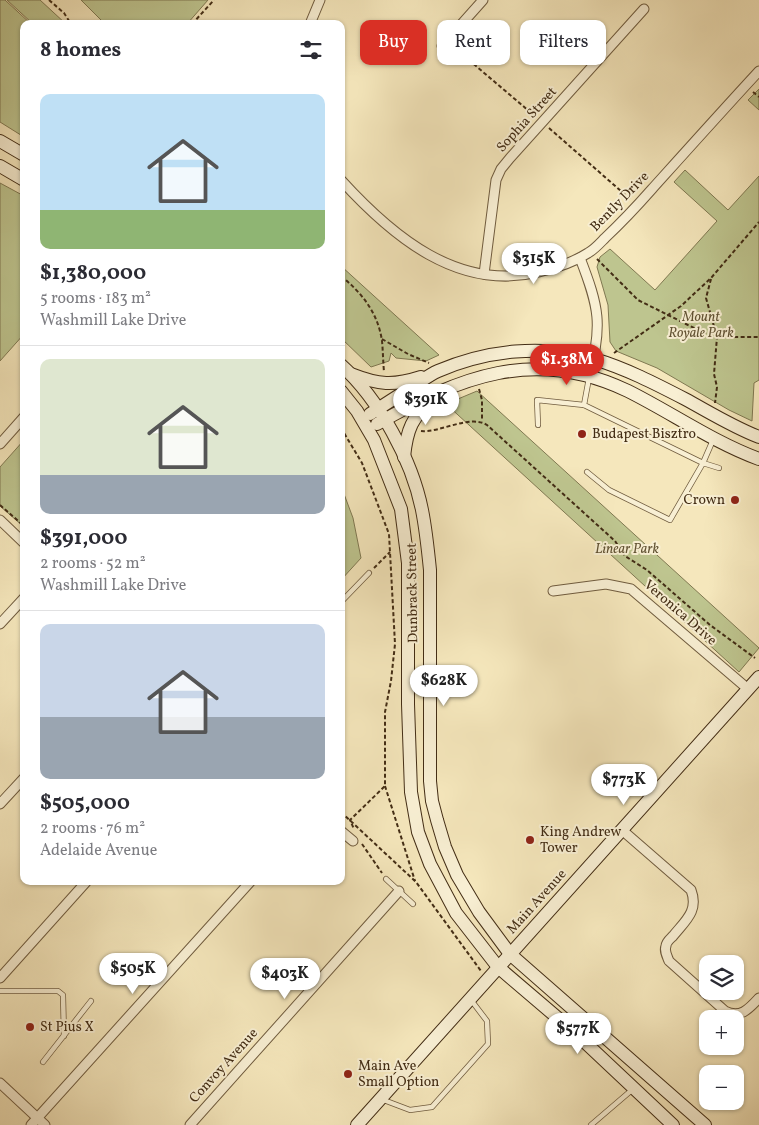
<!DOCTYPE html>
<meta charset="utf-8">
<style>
:root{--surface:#fff;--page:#f7f7f7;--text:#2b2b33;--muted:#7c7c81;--line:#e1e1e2;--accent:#d93025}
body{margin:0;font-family:Vollkorn,serif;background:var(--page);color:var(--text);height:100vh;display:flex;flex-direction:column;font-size:19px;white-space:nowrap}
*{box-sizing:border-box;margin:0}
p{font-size:16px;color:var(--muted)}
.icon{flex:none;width:28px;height:28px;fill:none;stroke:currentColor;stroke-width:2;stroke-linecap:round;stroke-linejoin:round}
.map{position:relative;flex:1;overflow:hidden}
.side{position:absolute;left:20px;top:20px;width:325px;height:865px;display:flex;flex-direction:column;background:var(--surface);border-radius:10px;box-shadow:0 1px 4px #0004}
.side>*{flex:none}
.top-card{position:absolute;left:360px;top:20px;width:324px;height:45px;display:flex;gap:10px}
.tools{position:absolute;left:699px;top:955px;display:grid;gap:10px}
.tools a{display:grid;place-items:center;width:45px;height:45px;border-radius:10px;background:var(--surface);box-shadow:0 1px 4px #0004;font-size:25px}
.price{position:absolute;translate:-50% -42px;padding:0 11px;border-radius:18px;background:#fff;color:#222;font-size:16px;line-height:32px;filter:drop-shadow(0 1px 2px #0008)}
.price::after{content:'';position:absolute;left:50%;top:30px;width:15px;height:11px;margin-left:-8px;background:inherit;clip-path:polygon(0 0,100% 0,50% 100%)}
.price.active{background:var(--accent);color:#fff}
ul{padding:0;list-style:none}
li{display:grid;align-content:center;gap:10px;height:265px;padding:0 20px}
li+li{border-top:1px solid var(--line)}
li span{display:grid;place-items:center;height:155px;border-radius:10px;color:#555}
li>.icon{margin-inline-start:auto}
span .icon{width:90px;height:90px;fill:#fffc;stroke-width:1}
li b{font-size:21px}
h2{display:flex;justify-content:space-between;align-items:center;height:60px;padding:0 20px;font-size:21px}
.tag{padding:0 18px;border-radius:10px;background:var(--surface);box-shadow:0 1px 4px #0004;font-size:18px;line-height:45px}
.tag.active{background:var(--accent);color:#fff}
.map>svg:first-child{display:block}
.green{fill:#bec58f;stroke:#807952}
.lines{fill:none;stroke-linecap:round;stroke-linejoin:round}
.lane-casing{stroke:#705c3f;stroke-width:6}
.street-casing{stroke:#705c3f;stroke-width:11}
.secondary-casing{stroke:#432d15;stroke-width:14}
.path{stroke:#432d15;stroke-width:2;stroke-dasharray:4 2.5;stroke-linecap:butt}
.lane{stroke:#f8efd3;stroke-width:4.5}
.street{stroke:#f8efd3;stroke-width:9}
.secondary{stroke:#f8efd3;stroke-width:12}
.poi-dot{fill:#8f2418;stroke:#f8efd3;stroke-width:2}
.labels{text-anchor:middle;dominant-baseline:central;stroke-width:4;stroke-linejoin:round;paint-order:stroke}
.street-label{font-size:14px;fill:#432d15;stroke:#f8efd3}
.park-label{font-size:14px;font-style:italic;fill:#625334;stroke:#f8efd3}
.poi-label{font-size:14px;fill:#432d15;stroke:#f8efd3;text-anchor:start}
</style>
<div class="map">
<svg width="759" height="1125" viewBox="0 0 759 1125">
<rect width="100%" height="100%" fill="#f5e7bc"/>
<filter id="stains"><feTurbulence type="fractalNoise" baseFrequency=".004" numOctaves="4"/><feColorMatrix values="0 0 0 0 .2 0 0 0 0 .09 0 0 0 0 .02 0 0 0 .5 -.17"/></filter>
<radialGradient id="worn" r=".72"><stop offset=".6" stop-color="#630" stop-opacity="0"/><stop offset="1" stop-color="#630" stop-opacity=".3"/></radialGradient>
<g class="green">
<path d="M 0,0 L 5,0 L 31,24 L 24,24 L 24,137 L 0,122 Z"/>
<path d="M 7,0 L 40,0 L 66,24 L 33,24 Z"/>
<path d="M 81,0 L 208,0 L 187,24 L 105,24 Z"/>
<path d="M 759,89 L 759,110 L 748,100 Z"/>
<path d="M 685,170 L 728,210 L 759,176 L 759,380 L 754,383 L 752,421 L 729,410 L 657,368 L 616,351 L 610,342 L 608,305 L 597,267 L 600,257 L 610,249 L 655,290 L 717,221 L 674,182 Z"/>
<path d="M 0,183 L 24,196 L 24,334 L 0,361 Z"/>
<path d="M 341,266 L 439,355 L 426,361 L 396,358 L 391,353 L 389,361 L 371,367 L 341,338 Z"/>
<path d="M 477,391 L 759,648 L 739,672 L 446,404 Z"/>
<path d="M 24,440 L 24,527 L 0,506 L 0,467 Z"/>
<path d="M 341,486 L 353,518 L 361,558 L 341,580 Z"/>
</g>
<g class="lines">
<defs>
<g id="lane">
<path d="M 589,378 L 584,405 L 703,463 L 713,440"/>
<path d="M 538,425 L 537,400 L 584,405"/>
<path d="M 587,472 L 609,490 L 670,520 L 703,463 L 719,468"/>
<path d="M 341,602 L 369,573"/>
<path d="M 386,879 L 413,904"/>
<path d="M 0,991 L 58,991 L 63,995 L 64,1036"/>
<path d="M 43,1062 L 91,1001"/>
<path d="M 381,1099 L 410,1110 L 432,1107 L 488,1044 L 487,1021 L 471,1000"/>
<path d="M 591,1125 L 633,1089"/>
</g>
<g id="street">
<path d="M 310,24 L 320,0"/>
<path d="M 442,46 L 483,0"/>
<path d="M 341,180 C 392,236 458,292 539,272 C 556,268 574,262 588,253 C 595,249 600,243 605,238 C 622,222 637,206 652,189 C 688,149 723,110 759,71"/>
<path d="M 580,258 C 599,307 603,325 589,377"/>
<path d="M 484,274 L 496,180 L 501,169 L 510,158 L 644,9"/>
<path d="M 0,444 L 24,417"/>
<path d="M 0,520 L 24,543"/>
<path d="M 553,591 L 606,584 L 631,589 L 748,689"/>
<path d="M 0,624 L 24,598"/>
<path d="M 0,804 L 24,778"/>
<path d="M 622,830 L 691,890 C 699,911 685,921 673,936 C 670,939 666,942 666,946 C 664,951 667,956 669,961 L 725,1011 C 740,1019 749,1009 759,998"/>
<path d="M 341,831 L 353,841"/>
<path d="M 0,978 L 87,881"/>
<path d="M 0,1083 L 45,1125"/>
<path d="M 31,1125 L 251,881"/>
<path d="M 190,1125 L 399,891"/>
</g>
<g id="secondary">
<path d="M 0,141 L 24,155"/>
<path d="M 0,166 L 24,180"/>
<path d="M 341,365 C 379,399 412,460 422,510 C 426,530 428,550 430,570 L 430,781 L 432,801 L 437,820 L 445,847 L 457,875 L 479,912 L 510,954 L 705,1125"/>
<path d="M 351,374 C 379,385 393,386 421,377"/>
<path d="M 341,391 L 357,411 L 374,440 L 401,509 L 408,563 L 408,704 L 411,792 L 418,832 L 430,864 L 456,913 L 498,967 L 573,1031 L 673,1125"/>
<path d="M 370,414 C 384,405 398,396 412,387 C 420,382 429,375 438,371 C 487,350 543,344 594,359 C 625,368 656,384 685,399 C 709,412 733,427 759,437"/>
<path d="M 377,424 C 459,377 535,346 628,391 C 672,413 713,442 759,459"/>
<path d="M 404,457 C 407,428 412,419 432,398"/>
<path d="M 357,1125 L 759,677"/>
</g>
</defs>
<use href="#lane" class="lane-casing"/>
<use href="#street" class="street-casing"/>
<use href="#secondary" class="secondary-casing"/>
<g class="path">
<path d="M 49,0 L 64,13 L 71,24"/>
<path d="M 192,24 L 214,0"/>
<path d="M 452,50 L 463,55 L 536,117"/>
<path d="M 753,92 L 759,97"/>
<path d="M 549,128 L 630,199"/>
<path d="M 597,259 L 638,300 L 702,332 L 717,337 L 759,337"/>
<path d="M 341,276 C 362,293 378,313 382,341 C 383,351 383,361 384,372"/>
<path d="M 711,279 L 706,298 L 717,337 L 714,374 L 717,387 L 715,403"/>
<path d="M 382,339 L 408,354 L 429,363"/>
<path d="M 614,353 L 681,306 L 711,278 L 759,222"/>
<path d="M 479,389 L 482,400 L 482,421"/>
<path d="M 341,428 L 362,463 L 389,534 L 395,644 L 391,681 L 385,712 L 385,786 L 350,820 L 354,829"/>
<path d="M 421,431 C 440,433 470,414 487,425 L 615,541 L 625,556 L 647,570 L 710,625 L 755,658"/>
<path d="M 0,505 L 24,526"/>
<path d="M 374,568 L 390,552"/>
<path d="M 385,786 L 415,881"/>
<path d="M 341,812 L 416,882 L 481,971"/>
<path d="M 362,844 L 382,873"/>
</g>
<use href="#lane" class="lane"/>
<use href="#street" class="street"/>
<use href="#secondary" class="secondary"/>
</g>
<g class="poi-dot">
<circle cx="582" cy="434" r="5"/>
<circle cx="735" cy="500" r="5"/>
<circle cx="530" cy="840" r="5"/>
<circle cx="30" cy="1027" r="5"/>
<circle cx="348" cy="1074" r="5"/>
</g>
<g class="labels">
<g class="street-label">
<text transform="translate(527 120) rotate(-48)">Sophia Street</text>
<text transform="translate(620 202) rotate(-46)">Bently Drive</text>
<text transform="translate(413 593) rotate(-91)">Dunbrack Street</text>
<text transform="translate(680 613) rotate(41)">Veronica Drive</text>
<text transform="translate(537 902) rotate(-48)">Main Avenue</text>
<text transform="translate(224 1066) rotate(-48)">Convoy Avenue</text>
</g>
<g class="park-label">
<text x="701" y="317">Mount<tspan x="701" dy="16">Royale Park</tspan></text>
<text x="627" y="549">Linear Park</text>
</g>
<g class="poi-label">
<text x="592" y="434">Budapest Bisztro</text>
<text x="725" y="500" text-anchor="end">Crown</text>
<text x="540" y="832">King Andrew<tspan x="540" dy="16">Tower</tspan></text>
<text x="40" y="1027">St Pius X</text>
<text x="358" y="1066">Main Ave<tspan x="358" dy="16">Small Option</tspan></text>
</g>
</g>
<rect width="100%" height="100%" filter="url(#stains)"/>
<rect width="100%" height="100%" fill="url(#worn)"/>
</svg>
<div class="tools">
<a><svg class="icon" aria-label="layers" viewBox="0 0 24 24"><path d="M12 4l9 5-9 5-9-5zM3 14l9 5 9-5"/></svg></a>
<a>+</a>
<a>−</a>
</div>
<b class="price" style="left:534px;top:285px">$315K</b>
<b class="price active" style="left:567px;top:386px">$1.38M</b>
<b class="price" style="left:426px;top:426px">$391K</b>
<b class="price" style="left:444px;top:707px">$628K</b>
<b class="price" style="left:624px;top:806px">$773K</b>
<b class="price" style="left:133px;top:995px">$505K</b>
<b class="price" style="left:285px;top:1000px">$403K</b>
<b class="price" style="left:578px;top:1055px">$577K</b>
<div class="top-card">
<a class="tag active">Buy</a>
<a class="tag">Rent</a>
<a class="tag">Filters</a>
</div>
<section class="side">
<h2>8 homes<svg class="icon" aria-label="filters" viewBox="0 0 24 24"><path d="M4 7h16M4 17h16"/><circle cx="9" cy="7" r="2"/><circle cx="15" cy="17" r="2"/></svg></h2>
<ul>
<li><span style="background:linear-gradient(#bfe0f5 75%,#8fb573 0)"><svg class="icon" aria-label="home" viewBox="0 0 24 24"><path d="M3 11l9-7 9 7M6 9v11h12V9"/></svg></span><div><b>$1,380,000</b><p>5 rooms · 183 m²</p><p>Washmill Lake Drive</p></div></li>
<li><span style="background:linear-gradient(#dfe7d0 75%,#9aa5b1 0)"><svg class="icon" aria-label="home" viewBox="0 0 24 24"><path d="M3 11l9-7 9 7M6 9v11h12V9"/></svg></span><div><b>$391,000</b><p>2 rooms · 52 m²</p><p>Washmill Lake Drive</p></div></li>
<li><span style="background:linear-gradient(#c9d6e8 60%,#9aa5b1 0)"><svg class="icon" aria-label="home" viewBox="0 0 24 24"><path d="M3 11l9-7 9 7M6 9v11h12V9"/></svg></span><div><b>$505,000</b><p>2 rooms · 76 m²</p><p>Adelaide Avenue</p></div></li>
</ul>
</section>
</div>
